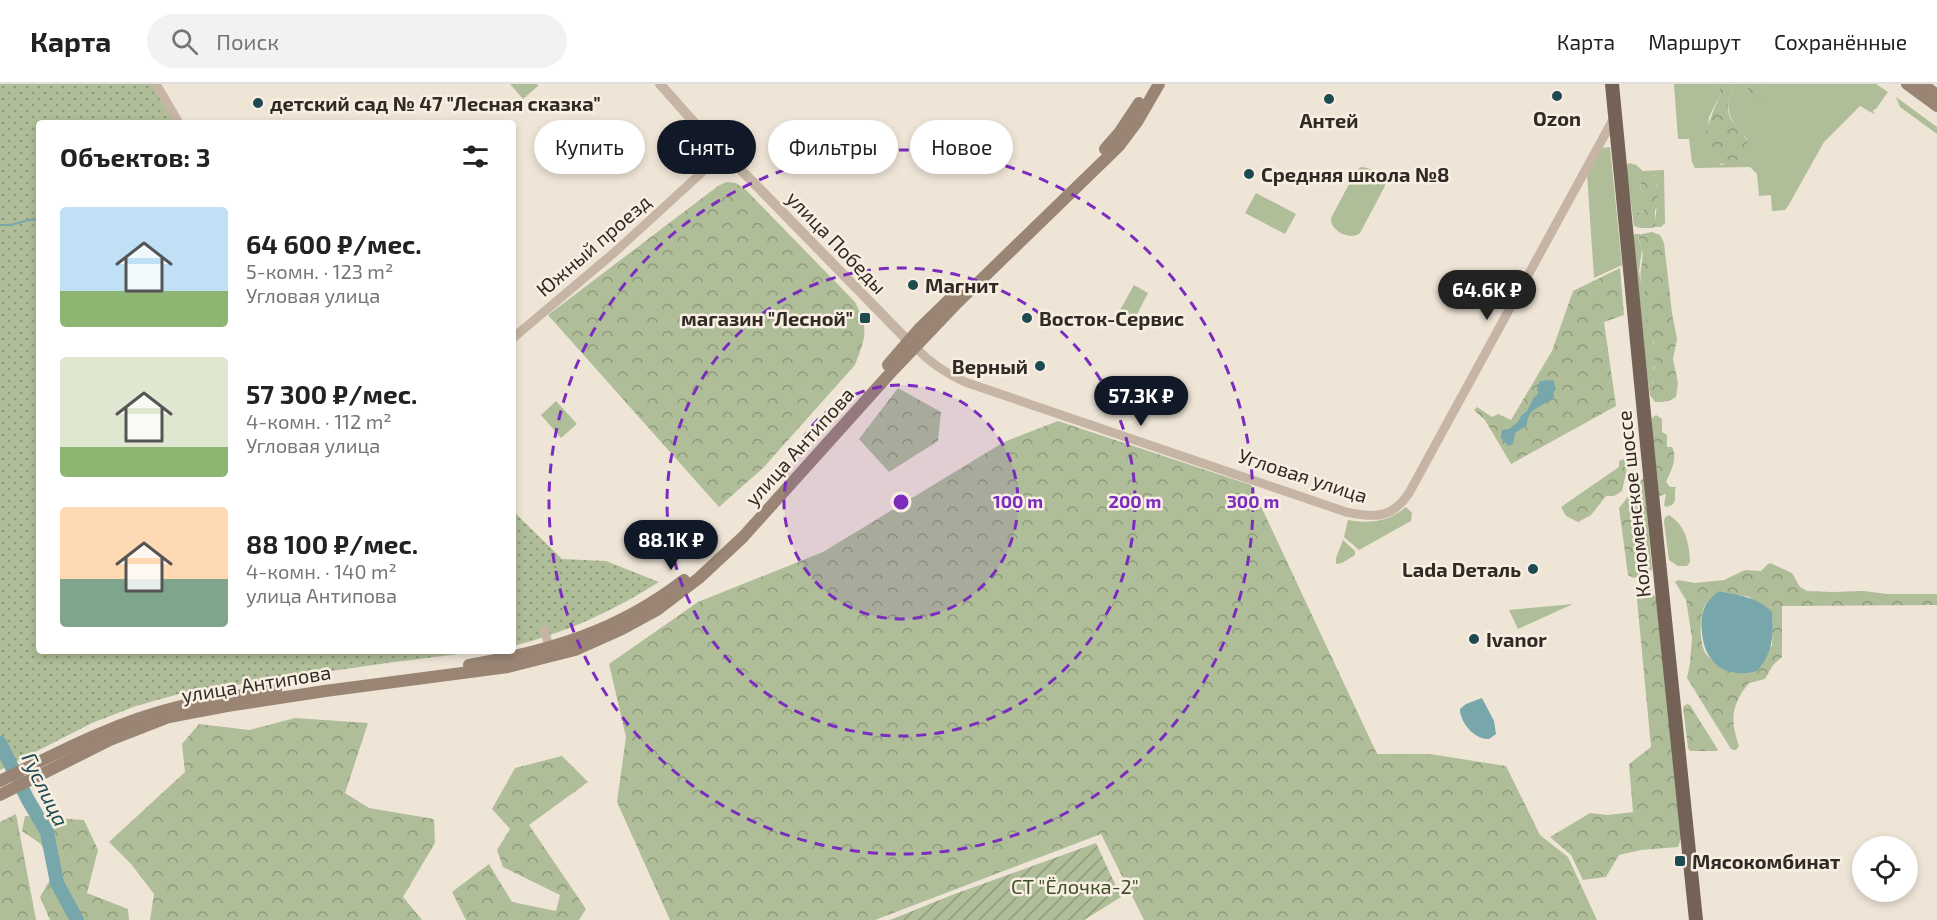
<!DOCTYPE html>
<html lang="ru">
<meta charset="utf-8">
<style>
:root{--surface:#fff;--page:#f2f2f2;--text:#222;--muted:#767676;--line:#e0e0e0;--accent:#111827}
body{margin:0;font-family:"Exo 2",sans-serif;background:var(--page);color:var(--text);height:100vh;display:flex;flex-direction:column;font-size:22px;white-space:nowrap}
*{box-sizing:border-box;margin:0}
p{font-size:20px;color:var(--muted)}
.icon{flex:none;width:33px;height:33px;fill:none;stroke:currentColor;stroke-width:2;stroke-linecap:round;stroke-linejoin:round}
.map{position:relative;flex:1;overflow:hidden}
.details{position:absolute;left:36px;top:36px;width:480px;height:534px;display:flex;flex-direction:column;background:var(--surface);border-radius:6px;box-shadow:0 3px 9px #0003}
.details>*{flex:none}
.guide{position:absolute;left:534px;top:36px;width:570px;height:54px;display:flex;gap:12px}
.controls{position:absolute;left:1852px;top:752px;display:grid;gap:12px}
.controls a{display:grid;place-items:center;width:66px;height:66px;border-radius:50%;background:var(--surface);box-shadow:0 3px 9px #0003;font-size:30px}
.price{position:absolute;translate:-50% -51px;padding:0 14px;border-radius:21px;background:var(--accent);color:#fff;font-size:20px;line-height:39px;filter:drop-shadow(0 2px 3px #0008)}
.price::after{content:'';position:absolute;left:50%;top:36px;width:18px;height:14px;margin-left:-9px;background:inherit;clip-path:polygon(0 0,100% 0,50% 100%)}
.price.current{background:#222;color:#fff}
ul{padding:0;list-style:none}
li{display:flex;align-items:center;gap:18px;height:150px;padding:0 24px}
li span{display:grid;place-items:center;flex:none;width:168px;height:120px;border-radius:6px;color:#555}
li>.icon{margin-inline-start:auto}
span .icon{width:72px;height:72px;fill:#fffc;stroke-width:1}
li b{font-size:26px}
h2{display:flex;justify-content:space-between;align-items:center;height:72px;padding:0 24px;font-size:26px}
.tag{padding:0 21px;border-radius:27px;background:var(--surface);box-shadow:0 3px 9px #0003;font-size:21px;line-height:54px}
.tag.current{background:var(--accent);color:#fff}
header{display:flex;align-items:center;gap:36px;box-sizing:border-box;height:84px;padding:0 30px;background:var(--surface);border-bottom:2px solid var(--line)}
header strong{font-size:28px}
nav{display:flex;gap:33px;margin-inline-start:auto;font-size:21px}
.search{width:420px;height:54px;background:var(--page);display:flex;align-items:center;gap:15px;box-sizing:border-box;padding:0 21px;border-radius:33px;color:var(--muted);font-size:22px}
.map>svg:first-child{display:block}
.grass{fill:#afbd98}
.forest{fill:url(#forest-crowns);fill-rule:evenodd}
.park{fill:url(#park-dots)}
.garden{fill:url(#garden-furrows)}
.water{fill:#77a6ab}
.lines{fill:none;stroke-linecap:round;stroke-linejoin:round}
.stream{stroke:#77a6ab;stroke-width:2}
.river{stroke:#77a6ab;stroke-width:14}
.minor{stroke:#c6b5a4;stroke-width:9}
.tertiary{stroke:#c6b5a4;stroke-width:10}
.secondary{stroke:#9a8575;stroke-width:12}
.primary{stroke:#746256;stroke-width:14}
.ring{fill:none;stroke:#7b2cbf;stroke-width:3;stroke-dasharray:10 8}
.poi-dot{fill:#1d4b51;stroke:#f8efe2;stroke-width:2}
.labels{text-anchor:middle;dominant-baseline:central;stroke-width:5;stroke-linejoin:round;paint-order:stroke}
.poi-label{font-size:20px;font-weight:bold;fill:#322a25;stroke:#f8efe2;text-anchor:start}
.street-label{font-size:20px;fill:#322a25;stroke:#f8efe2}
.park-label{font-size:20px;fill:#3f4f2a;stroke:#f8efe2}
.water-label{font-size:21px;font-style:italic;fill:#1d4b51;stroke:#f8efe2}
.centre{fill:#7b2cbf;stroke:#f8efe2;stroke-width:3}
.ring-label{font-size:18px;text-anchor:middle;font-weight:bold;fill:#7b2cbf;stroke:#f8efe2;stroke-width:5;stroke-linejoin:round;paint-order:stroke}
</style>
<header>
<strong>Карта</strong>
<div class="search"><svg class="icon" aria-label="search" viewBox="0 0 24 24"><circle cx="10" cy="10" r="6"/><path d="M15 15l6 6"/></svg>Поиск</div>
<nav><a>Карта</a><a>Маршрут</a><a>Сохранённые</a></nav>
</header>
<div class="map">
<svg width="1937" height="836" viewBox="0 0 1937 836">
<defs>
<pattern id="forest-crowns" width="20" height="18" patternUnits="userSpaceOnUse" patternTransform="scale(1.5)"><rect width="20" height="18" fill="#afbd98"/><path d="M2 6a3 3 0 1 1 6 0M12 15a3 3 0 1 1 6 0" fill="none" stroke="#8f9a7c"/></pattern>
<pattern id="park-dots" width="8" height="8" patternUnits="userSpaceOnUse" patternTransform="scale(1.5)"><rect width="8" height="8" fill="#afbd98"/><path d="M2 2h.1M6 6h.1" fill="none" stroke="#8f9a7c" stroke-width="1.8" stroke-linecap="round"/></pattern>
<pattern id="garden-furrows" width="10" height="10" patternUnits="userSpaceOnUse" patternTransform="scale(1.5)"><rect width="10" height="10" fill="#afbd98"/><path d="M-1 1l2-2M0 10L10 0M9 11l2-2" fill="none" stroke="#8f9a7c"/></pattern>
</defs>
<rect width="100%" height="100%" fill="#efe5d7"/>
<g class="grass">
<path d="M 510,0 L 537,0 L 538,2 L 523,15 Z"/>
<path d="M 1674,0 L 1718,0 L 1721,9 L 1709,33 L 1708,45 L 1704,58 L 1721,81 L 1731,77 L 1747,55 C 1730,36 1721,25 1736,0 L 1746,0 L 1752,15 L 1768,6 L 1766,0 L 1876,0 L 1888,8 L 1876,25 L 1873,26 L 1874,30 L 1860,22 L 1824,58 L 1788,122 L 1785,126 L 1772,127 L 1771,111 L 1759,112 L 1757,90 L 1750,83 L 1695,84 L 1692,78 L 1689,55 L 1678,55 Z"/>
<path d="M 1896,13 L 1937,43 L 1937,50 L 1900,23 Z"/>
<path d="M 1610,63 L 1622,181 L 1594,194 L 1587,89 L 1602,64 Z"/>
<path d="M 1629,79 L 1636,81 L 1643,87 L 1664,86 L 1665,139 L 1661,143 L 1653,143 C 1658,131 1657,106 1656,92 C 1647,91 1643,93 1640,102 L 1644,112 L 1644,127 L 1637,129 L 1638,141 L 1640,144 L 1634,142 L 1626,82 Z"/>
<path d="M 1361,83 C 1371,84 1386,90 1385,102 L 1360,149 C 1350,157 1330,147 1331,134 L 1356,87 Z"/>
<path d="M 1256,109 L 1296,130 L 1285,150 L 1245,129 Z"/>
<path d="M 1635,150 L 1640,150 L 1638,153 L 1642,165 L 1639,187 L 1641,198 L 1645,205 L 1647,240 L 1650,248 L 1654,253 L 1652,267 L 1656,276 L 1656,283 L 1653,284 C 1652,292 1652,299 1652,306 L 1661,318 L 1655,318 L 1650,311 L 1648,298 L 1633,152 Z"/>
<path d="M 1134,201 L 1148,209 L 1135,234 L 1120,226 Z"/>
<path d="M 556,317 L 577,340 L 561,354 L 541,331 Z"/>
<path d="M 1406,423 L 1412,429 L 1411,437 L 1359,466 L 1344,453 L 1348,436 C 1370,440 1388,438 1406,423 Z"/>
<path d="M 1669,431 C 1686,442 1689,459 1690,478 L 1687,482 L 1678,482 L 1669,476 L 1664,438 L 1665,433 Z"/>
<path d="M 1343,456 L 1355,467 L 1355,471 L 1342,479 L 1336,480 L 1336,474 Z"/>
<path d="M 1573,520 L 1518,545 L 1509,526 Z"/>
</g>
<g class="forest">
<path d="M 1718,0 L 1736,0 C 1712,42 1750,39 1749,69 C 1739,76 1725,82 1713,79 L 1703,63 C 1706,44 1713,27 1721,9 Z"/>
<path d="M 1746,0 L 1766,0 L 1768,6 L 1765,16 L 1756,20 L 1752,15 Z"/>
<path d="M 1647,92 L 1658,92 L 1656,101 L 1660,109 L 1657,112 L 1660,120 L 1655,126 L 1655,142 L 1652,144 L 1640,144 L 1636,137 L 1637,129 L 1644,127 L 1642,120 L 1644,112 L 1640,102 L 1642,96 Z"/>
<path d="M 726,98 L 736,99 L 746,106 L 855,218 C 869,247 866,252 855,281 L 763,384 L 719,423 L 548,231 L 718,102 Z"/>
<path d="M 1652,148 L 1660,151 L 1664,159 L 1672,229 L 1677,255 L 1673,275 L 1678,299 L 1676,313 L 1668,317 L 1661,318 L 1653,309 L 1650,301 L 1653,299 L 1649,288 L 1656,283 L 1656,276 L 1651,273 L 1650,270 L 1654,257 C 1653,251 1650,250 1648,244 C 1645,236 1644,213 1645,206 C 1635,192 1645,178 1642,166 C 1641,160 1639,156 1638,151 Z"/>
<path d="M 1620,184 L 1624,231 L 1604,238 L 1616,322 L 1511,380 L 1485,336 L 1474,326 L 1477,323 L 1492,333 L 1498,330 L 1511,336 L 1552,267 L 1573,207 Z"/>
<path d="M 898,304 L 941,328 L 938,357 L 889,388 L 859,355 Z"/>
<path d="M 1656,331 L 1662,335 L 1662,348 L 1667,351 L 1667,363 L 1672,363 C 1678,374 1671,387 1666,398 L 1670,403 L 1676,403 C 1673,409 1678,417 1672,421 L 1666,423 L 1664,421 L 1666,410 L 1660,412 L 1659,411 C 1658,386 1650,357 1652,334 Z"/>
<path d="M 1058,337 L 1251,401 L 1377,670 L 1430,670 L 1506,682 L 1540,751 L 1568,773 L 1597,836 L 1144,836 L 1101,750 L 875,836 L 670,836 L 617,718 L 626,653 L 609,580 L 698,518 L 823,468 L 1004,358 Z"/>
<path d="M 1624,375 L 1628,379 L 1622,407 L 1614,412 L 1606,412 L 1591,431 L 1578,438 L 1566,432 L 1561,423 L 1619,383 L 1619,377 Z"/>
<path d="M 1644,393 L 1652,486 L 1634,494 L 1628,491 L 1619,424 Z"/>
<path d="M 1770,479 L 1792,489 L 1800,503 L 1807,507 L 1832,508 L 1864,507 L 1887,510 L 1937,510 L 1937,521 L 1782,522 L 1782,573 L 1773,581 L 1765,595 L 1749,599 C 1731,621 1730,635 1739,662 L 1736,666 L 1731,665 L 1687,594 L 1690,579 L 1692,554 L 1686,516 L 1675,498 L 1678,496 L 1695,499 L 1724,496 L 1745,486 L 1761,487 L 1767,481 ZM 1719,507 L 1749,513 L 1773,534 L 1772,562 L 1717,581 C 1714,578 1709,574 1706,570 C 1699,559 1699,533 1705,521 C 1709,515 1713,512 1719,507 Z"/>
<path d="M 1648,503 L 1656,514 L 1682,751 L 1678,763 L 1641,766 L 1619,771 L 1606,793 L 1583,796 L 1571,771 L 1550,753 L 1590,729 L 1608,731 L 1633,728 L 1629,680 L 1651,663 L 1636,505 Z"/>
<path d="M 1687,620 L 1690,621 L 1718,666 L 1717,667 L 1690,667 L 1688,664 L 1683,623 Z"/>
<path d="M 295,634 L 368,639 L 345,709 L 369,724 L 434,735 L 435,759 L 403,813 L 422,836 L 150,836 L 154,810 L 131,780 L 109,758 L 185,688 L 182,660 L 199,640 L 249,646 Z"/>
<path d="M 562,672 L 588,698 L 529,741 L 586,825 L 579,836 L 466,836 L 452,808 L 489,780 L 512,818 L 556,827 L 560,811 L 503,783 L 497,766 L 510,745 L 492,725 L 515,684 Z"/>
<path d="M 16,730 L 36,836 L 0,836 L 0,738 Z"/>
<path d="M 25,732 L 84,736 L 98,766 L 87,809 L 128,825 L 129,836 L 50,836 L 40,813 L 54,789 L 41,760 L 22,747 Z"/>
</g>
<g class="park">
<path d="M 0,0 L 153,0 L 175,39 L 39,39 L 39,567 L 484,567 L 394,578 L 186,608 L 136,622 L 92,639 L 0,686 Z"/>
<path d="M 513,427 L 562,475 L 606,477 L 659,498 C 613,527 566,549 513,562 Z"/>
</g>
<path class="garden" d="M 1096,759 L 1121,813 L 1084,836 L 890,836 L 952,811 Z"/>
<g class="water">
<path d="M 1553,296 L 1556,306 L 1553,308 L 1554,313 C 1545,323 1527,322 1527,341 L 1515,349 L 1513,360 L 1508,362 L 1501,354 L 1502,346 L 1509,345 L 1518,338 L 1521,332 L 1527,327 L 1534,313 L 1538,310 L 1537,303 L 1540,297 Z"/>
<path d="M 1719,507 C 1738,511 1757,513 1772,528 C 1774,550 1773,569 1757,587 C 1727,595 1704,580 1702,548 C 1701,541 1701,532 1704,525 C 1707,516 1713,512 1719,507 Z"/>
<path d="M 1482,614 L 1494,637 L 1496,650 L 1489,655 C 1475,656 1460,639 1460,625 L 1466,620 Z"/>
</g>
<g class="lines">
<path class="stream" d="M 0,141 L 10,141 L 33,135 L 39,137"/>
<path class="river" d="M 0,659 L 28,716 L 47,748 L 57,799 L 77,836"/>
<g class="minor">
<path d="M 156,0 L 179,39"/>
<path d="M 513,254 L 616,167 L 722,70"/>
<path d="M 915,263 C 930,279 945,289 965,298 L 1346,428 C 1374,434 1392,435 1409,409 L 1615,32"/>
<path d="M 544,546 L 550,565"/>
</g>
<path class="tertiary" d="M 660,0 L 707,53 L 751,96 L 914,263"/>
<g class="secondary">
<path d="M 1907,0 L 1937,22"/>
<path d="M 1922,0 L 1937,11"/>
<path d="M 1105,65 L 1119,49 L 1139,19"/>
<path d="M 888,281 L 920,244 L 956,209"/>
<path d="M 469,581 C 550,567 618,547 684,496"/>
<path d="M 0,697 C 57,669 115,638 177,623 C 210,615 243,611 276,606"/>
<path d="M 0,711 L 110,656 L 169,633 L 227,622 L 325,607 L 508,583 L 575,566 L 622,545 L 657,526 L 699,494 L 743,453 L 894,285 L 955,221 L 1119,62 L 1137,38 L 1159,0"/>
</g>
<path class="primary" d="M 1612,0 L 1648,371 L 1696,836"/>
</g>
<circle cx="901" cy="418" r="117" fill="#7b2cbf" fill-opacity=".12"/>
<g class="ring">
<circle cx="901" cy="418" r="117"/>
<circle cx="901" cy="418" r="234"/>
<circle cx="901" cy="418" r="352"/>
</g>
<g class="poi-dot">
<circle cx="1557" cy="12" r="6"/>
<circle cx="1329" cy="15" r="6"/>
<circle cx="258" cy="19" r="6"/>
<circle cx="1249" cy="90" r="6"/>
<circle cx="913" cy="201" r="6"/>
<rect x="859" y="228" width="12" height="12" rx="3"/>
<circle cx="1027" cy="234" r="6"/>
<circle cx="1040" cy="282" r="6"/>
<circle cx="1533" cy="485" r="6"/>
<circle cx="1474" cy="555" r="6"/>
<rect x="1674" y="771" width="12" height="12" rx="3"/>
</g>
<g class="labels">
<g class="poi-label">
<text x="270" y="19">детский сад № 47 "Лесная сказка"</text>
<text x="1557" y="34" text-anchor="middle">Ozon</text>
<text x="1329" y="36" text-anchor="middle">Антей</text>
<text x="1261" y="90">Средняя школа №8</text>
<text x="925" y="201">Магнит</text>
<text x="853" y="234" text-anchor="end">магазин "Лесной"</text>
<text x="1039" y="234">Восток-Сервис</text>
<text x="1028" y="282" text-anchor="end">Верный</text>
<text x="1521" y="485" text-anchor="end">Lada Dеталь</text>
<text x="1486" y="555">Ivanor</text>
<text x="1692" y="777">Мясокомбинат</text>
</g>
<g class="street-label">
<text transform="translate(837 158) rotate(46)">улица Победы</text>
<text transform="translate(593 161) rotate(-41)">Южный проезд</text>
<text transform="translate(799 362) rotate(-48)">улица Антипова</text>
<text transform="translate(1303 391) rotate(18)">Угловая улица</text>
<text transform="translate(1633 420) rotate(-96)">Коломенское шоссе</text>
<text transform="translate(256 599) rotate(-9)">улица Антипова</text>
</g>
<g class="park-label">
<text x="1075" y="802">СТ "Ёлочка-2"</text>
</g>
<g class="water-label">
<text transform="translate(46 705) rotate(64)">Гуслица</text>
</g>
</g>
<circle cx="901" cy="418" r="9" class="centre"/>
<g class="ring-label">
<text x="1018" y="424">100 m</text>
<text x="1135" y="424">200 m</text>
<text x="1253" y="424">300 m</text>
</g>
</svg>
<div class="controls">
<a><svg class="icon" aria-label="locate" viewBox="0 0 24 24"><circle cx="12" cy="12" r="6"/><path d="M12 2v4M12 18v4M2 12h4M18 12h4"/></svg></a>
</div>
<b class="price current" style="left:1487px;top:237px">64.6K ₽</b>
<b class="price" style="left:1141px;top:343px">57.3K ₽</b>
<b class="price" style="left:671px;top:487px">88.1K ₽</b>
<div class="guide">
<a class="tag">Купить</a>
<a class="tag current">Снять</a>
<a class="tag">Фильтры</a>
<a class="tag">Новое</a>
</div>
<section class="details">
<h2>Объектов: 3<svg class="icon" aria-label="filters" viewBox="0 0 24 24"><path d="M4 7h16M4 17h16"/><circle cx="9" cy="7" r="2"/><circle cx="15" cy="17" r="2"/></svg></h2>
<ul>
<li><span style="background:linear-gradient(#bfe0f5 70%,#8fb573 0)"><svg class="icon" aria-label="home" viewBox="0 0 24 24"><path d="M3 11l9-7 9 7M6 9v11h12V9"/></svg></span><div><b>64 600 ₽/мес.</b><p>5-комн. · 123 m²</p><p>Угловая улица</p></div></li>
<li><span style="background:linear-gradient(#dfe7d0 75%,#8fb573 0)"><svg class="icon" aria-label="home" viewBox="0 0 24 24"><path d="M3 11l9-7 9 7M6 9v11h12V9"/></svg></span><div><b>57 300 ₽/мес.</b><p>4-комн. · 112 m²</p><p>Угловая улица</p></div></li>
<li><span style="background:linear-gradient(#ffd9b3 60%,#7fa58c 0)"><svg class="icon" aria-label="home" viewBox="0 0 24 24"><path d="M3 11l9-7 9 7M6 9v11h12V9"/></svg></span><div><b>88 100 ₽/мес.</b><p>4-комн. · 140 m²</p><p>улица Антипова</p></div></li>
</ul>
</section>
</div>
